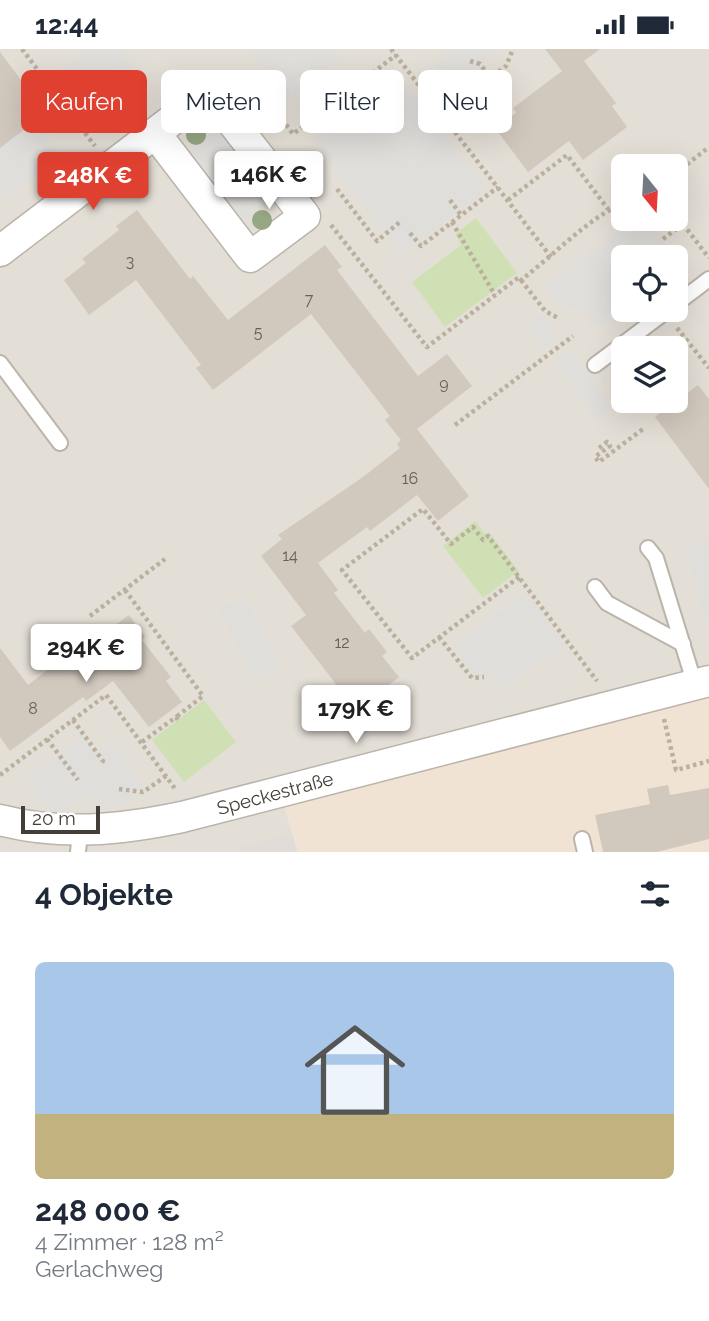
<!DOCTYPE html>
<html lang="de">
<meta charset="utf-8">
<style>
:root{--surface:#fff;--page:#f6f6f7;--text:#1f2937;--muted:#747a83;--accent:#df4030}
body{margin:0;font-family:Raleway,sans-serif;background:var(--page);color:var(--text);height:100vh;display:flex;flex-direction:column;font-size:26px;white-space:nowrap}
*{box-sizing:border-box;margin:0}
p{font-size:23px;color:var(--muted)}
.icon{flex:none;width:38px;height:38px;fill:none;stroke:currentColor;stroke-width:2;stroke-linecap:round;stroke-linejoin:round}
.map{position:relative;height:803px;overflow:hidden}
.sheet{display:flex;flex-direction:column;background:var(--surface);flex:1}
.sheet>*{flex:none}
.top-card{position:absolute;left:21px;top:21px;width:668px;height:63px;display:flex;gap:14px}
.needle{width:46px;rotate:162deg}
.controls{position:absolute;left:611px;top:105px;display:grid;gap:14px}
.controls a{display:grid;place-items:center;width:77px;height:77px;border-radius:10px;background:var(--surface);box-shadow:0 7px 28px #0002;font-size:35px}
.scale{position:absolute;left:21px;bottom:18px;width:79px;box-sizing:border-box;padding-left:7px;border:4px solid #433e37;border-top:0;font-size:19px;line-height:24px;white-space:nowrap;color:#433e37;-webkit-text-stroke:5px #fff;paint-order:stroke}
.price{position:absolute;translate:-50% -60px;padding:0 16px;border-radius:7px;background:#fff;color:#222;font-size:23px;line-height:46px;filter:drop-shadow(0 2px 4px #0008)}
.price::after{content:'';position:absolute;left:50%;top:42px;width:21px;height:16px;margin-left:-10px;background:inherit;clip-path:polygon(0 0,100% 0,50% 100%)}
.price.on{background:var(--accent);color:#fff}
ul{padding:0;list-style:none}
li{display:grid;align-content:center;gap:14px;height:371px;padding:0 35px}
li span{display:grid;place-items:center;height:217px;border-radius:10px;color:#555}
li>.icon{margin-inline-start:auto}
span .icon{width:126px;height:126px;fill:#fffc;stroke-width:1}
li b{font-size:30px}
h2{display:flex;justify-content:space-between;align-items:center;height:84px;padding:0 35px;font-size:30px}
.tag{padding:0 24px;border-radius:10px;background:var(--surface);box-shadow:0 7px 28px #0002;font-size:24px;line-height:63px}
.tag.on{background:var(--accent);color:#fff}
.status{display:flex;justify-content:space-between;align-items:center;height:49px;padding:0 35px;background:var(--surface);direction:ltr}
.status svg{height:19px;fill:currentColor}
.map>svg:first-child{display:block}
.residential{fill:#e4dfd6;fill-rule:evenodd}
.commercial{fill:#f1e3d4}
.industrial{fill:#e1dcd8}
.green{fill:#cfe1b4}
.parking{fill:#e0dedb}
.building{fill:#d1c8be}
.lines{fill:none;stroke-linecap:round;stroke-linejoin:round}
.service-casing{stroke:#bbb4ab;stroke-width:18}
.minor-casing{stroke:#bbb4ab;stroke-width:33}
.path{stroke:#bbaf9e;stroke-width:4.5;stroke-dasharray:3.5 3.5;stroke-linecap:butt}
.service{stroke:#fff;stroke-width:14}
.minor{stroke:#fff;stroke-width:30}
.tree{fill:#96a783}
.labels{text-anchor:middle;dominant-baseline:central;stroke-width:7;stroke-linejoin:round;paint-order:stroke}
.number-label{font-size:16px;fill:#666059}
.street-label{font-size:19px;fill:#433e37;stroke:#fff}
</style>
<div class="status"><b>12:44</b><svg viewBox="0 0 49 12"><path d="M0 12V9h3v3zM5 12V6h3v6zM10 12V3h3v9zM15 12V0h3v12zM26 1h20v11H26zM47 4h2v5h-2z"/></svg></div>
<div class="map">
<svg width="709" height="803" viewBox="0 0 709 803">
<rect width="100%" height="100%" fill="#f1ede7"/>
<path class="residential" d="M 0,0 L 709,0 L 709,632 L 280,743 L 298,803 L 0,803 ZM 623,117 L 676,117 L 676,170 L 623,170 ZM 623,208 L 676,208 L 676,261 L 623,261 ZM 623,299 L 676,299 L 676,352 L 623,352 Z"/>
<path class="commercial" d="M 709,632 L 709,803 L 298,803 L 280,743 Z"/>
<path class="industrial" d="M 292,784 L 297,803 L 240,803 L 239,799 Z"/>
<g class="green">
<path d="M 476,169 L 517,224 L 445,278 L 412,233 L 461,196 L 455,185 Z"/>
<path d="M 475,472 L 485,485 L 489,483 L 519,522 L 483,549 L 443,497 Z"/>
<path d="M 204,651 L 236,693 L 184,733 L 152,691 Z"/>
</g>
<g class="parking">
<path d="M 92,0 L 119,0 L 148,38 L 98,77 L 59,26 Z"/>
<path d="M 250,0 L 332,0 L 340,11 L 288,50 Z"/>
<path d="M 445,0 L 500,0 L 450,38 L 434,17 L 449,6 Z"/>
<path d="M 398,25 L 487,141 L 402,206 L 313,90 L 344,67 L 355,81 L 364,73 L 354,59 Z"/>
<path d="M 34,73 L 60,107 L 0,153 L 0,99 Z"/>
<path d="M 219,78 L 274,149 L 239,176 L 184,104 Z"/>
<path d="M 635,170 L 647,170 L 682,216 L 676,221 L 676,208 L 623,208 L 623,261 L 598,280 L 586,265 L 556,255 L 544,239 Z"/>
<path d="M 542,265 L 559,288 L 544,299 L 527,277 Z"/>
<path d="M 570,301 L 612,358 L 596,370 L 554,312 Z"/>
<path d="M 709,489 L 709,570 L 705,571 L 685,499 Z"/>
<path d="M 526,543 L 565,595 L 505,640 L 493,625 L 474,627 L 452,598 Z"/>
<path d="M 245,547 L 281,618 L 253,632 L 219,560 Z"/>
<path d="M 82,687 L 95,704 L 111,692 L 145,737 L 118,758 L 103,760 L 90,744 L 67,761 L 47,759 L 25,730 Z"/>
</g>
<g class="building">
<path d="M 545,0 L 600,0 L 584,12 L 616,54 L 612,57 L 627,78 L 583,111 L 569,92 L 528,123 L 495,79 L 516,64 L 513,59 L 562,22 Z"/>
<path d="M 0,3 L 46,64 L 0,99 Z"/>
<path d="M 137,161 L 190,230 L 193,227 L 228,271 L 325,196 L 342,218 L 337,221 L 418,327 L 447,305 L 472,337 L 417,380 L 469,447 L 438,472 L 417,446 L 370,482 L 367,478 L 318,514 L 338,541 L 334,544 L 365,584 L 369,580 L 387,603 L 382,607 L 399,628 L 356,661 L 291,577 L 306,566 L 261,507 L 282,490 L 278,486 L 363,428 L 400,399 L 397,395 L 401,391 L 385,371 L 390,367 L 311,265 L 213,341 L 196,319 L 201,316 L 136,231 L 89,266 L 64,231 L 86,214 L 82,210 L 119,181 L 116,177 Z"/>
<path d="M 698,336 L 709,350 L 709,440 L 655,368 Z"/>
<path d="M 129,566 L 145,588 L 142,591 L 171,628 L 166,632 L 182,653 L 149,678 L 113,632 L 86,652 L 83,648 L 10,702 L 0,688 L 0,599 L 28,636 L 58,613 L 61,617 Z"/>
<path d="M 668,736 L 670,746 L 709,739 L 709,790 L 657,803 L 603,803 L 595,766 L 650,755 L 647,740 Z"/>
</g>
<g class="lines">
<defs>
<g id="service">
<path d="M 676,255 L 709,230"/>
<path d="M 0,314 L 60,394"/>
<path d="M 595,316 L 668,261"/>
<path d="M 648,499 L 656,509 L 695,636"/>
<path d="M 595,538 L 607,554 L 683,595"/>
<path d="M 582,790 L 585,803"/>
<path d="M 78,803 L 80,783"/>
</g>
<g id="minor">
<path d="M 0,202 L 209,43 L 305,167 L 250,208 L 155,84"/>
<path d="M 0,771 C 62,787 120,781 182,768 L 709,632"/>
</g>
</defs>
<use href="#service" class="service-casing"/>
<use href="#minor" class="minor-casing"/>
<g class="path">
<path d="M 22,0 L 95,97"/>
<path d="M 391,0 L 551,208"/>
<path d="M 470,12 L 480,15 L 491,29"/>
<path d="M 443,65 L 506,17 L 513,0"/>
<path d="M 282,70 L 293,85 L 396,6"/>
<path d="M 676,124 L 709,98"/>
<path d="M 337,140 L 377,192 L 401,172"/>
<path d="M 450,151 L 461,166"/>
<path d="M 508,151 L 567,106 L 608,160"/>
<path d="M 452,173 L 495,246"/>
<path d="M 683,175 L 709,209"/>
<path d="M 331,176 L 427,298 L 519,228 L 521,231 C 554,206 586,171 623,154"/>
<path d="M 410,184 L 421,197 L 498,138"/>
<path d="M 663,190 L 683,175 L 676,165"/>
<path d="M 521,231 L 545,262 L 560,270"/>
<path d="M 677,279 L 709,319"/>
<path d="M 455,376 L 573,287"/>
<path d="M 599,399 L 607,393 L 610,397 L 595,408 L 599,413 L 643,380"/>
<path d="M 519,528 L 412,609 L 342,521 L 423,460 L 451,495 L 473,478 L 483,491 L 488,487 L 597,632"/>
<path d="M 125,541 L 203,647 L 176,668"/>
<path d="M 90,567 L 165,510"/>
<path d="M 439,588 L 472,629 L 484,628"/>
<path d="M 664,670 L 676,721 L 709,712"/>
<path d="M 73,671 L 103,712 L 100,715"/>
<path d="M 47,690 L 78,731"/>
<path d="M 142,693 L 176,668 L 178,671"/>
<path d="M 0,726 L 106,646 L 176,741"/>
<path d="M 119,740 L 143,743 L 166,727"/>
</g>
<use href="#service" class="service"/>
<use href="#minor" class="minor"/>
</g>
<g class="tree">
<circle cx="196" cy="86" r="10"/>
<circle cx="262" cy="171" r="10"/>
</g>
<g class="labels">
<g class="number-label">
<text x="130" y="212">3</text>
<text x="309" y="250">7</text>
<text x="258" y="283">5</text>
<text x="444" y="334">9</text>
<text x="410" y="429">16</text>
<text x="290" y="506">14</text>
<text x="342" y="593">12</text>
<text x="33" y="659">8</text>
</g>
<g class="street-label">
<text transform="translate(275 744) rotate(-15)">Speckestraße</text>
</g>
</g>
</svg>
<div class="controls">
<a><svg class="needle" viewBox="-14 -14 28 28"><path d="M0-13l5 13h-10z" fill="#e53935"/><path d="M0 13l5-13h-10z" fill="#747a83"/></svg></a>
<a><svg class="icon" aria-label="locate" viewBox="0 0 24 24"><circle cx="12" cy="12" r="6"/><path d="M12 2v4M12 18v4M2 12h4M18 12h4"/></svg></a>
<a><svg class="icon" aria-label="layers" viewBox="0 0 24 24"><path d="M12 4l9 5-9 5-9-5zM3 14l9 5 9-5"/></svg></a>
</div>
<div class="scale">20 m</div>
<b class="price" style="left:269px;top:162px">146K €</b>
<b class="price on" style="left:93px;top:163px">248K €</b>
<b class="price" style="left:86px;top:635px">294K €</b>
<b class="price" style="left:356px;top:696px">179K €</b>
<div class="top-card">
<a class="tag on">Kaufen</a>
<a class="tag">Mieten</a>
<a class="tag">Filter</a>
<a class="tag">Neu</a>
</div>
</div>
<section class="sheet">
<h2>4 Objekte<svg class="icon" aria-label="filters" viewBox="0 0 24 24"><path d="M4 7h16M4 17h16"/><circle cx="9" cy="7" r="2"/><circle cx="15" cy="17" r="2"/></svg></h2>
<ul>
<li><span style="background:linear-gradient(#a9c7e8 70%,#c2b280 0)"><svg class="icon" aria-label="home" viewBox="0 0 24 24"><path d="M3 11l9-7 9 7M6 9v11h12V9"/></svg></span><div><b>248 000 €</b><p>4 Zimmer · 128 m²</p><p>Gerlachweg</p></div></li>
</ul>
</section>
